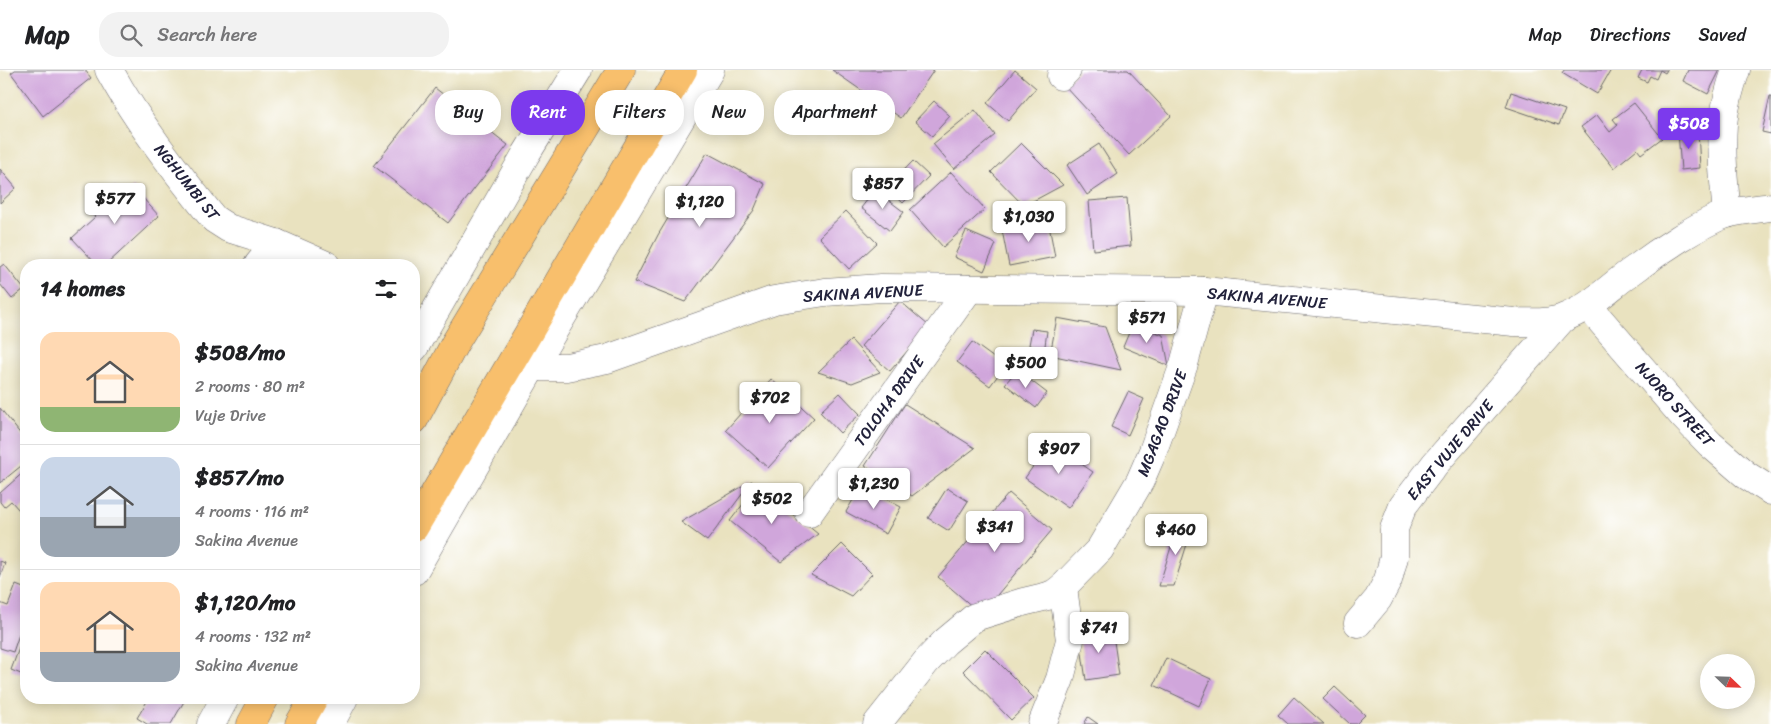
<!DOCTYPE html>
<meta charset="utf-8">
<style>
:root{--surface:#fff;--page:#f2f2f2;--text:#202124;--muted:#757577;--line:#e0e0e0;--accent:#7c3aed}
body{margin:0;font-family:Sriracha,sans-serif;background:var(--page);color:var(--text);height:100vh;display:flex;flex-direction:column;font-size:19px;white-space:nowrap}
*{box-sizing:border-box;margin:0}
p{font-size:16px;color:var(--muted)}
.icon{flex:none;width:28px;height:28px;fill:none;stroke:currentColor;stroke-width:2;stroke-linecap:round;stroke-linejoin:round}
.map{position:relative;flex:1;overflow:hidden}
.drawer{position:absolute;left:20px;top:189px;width:400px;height:445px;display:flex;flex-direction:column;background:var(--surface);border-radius:20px;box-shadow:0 2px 12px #0003}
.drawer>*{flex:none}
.guide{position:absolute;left:435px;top:20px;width:475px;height:45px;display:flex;gap:10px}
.needle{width:32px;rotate:113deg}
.fabs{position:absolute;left:1700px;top:584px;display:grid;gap:10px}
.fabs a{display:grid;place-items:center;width:55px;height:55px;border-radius:50%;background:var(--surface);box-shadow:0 2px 12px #0003;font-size:25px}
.price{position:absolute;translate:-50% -42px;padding:0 11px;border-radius:5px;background:#fff;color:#222;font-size:16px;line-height:32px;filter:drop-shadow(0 1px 2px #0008)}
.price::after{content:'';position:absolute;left:50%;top:30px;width:15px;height:11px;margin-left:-8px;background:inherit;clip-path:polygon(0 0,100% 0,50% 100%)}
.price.active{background:var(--accent);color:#fff}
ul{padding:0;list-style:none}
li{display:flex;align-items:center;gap:15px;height:125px;padding:0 20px}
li+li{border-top:1px solid var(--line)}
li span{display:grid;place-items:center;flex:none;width:140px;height:100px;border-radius:15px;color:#555}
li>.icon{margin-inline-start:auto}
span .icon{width:60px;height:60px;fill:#fffc;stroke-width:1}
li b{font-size:21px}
h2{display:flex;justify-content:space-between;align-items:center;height:60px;padding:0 20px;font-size:21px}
.pill{padding:0 18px;border-radius:20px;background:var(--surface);box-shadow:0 2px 12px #0003;font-size:18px;line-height:45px}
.pill.active{background:var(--accent);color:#fff}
header{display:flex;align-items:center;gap:30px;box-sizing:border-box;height:70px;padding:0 25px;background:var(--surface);border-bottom:1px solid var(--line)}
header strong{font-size:24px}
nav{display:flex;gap:28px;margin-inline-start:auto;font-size:18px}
.search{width:350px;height:45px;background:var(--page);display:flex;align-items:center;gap:12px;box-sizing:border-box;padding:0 18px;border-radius:20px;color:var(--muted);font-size:19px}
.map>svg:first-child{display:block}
.building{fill:#d0a6db}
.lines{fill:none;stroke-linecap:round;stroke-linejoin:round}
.minor-casing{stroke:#686569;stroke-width:29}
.highway-casing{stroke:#686569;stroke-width:29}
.minor{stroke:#fff;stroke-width:28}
.highway{stroke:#f8bf6c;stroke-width:28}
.labels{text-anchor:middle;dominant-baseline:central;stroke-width:4;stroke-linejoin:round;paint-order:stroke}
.street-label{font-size:16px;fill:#22223b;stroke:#fff}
</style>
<header>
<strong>Map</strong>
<div class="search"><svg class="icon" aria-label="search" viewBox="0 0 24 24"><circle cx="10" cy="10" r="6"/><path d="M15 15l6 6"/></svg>Search here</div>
<nav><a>Map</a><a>Directions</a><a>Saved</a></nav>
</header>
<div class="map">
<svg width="1771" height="654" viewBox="0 0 1771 654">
<rect width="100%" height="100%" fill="#fff"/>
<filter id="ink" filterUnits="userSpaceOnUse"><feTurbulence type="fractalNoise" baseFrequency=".02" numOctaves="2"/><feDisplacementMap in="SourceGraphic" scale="10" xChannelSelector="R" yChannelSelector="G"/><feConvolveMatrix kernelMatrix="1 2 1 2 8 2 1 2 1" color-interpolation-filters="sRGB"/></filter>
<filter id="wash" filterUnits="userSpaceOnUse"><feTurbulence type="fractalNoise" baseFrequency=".0096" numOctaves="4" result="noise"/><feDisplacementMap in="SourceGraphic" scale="20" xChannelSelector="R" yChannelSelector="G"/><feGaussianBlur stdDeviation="1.12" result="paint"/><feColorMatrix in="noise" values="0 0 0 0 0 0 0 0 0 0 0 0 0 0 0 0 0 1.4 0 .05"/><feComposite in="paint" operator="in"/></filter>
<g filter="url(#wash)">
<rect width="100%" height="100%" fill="#e9e2bf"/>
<g id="blocks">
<g class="building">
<path d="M 15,0 L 85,0 L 91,8 L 43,46 L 11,3 Z"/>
<path d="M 832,0 L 934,0 L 901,48 Z"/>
<path d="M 1015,0 L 1036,18 L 1008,51 L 987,33 Z"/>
<path d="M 1079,0 L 1128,0 L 1171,46 L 1129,85 L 1064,15 Z"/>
<path d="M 1564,0 L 1611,0 L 1597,24 L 1562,3 Z"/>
<path d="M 1642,0 L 1667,0 L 1665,3 L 1660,0 L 1656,9 L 1650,6 L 1647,12 L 1638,8 Z"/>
<path d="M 1688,0 L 1720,0 L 1708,24 L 1683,11 Z"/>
<path d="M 435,18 L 508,75 L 448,153 L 374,96 Z"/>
<path d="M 1511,22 L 1565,40 L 1559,55 L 1506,37 Z"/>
<path d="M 1770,26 L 1771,26 L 1771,64 L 1762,62 Z"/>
<path d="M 934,31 L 950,46 L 932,66 L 915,51 Z"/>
<path d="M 1634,33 L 1662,68 L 1641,84 L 1637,79 L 1614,98 L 1581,57 L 1597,45 L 1610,62 L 1618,55 L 1613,49 Z"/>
<path d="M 975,40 L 995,65 L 954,99 L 933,74 Z"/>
<path d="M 1698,60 L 1700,98 L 1681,100 L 1678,62 Z"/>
<path d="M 1021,73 L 1063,115 L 1024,136 L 991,102 Z"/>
<path d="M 1099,74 L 1118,104 L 1087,125 L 1067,95 Z"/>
<path d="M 707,83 L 765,114 L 754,140 L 685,232 L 634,212 L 658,165 Z"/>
<path d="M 913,91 L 929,106 L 903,133 L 887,118 Z"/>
<path d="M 0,99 L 16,118 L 0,133 Z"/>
<path d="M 951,102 L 985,139 L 943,177 L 910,140 Z"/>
<path d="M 115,116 L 124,126 L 133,117 L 159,146 L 106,195 L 97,195 L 72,168 L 95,147 L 89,140 Z"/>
<path d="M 875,120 L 904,142 L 890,161 L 861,138 Z"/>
<path d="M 1127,128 L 1131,176 L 1093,180 L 1089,131 Z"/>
<path d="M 846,141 L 877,173 L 849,199 L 819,167 Z"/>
<path d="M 1048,150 L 1055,187 L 1009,196 L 1002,160 Z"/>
<path d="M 966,161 L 996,174 L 984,201 L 954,187 Z"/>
<path d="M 4,194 L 24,219 L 12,229 L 0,214 L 0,197 Z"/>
<path d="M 900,231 L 929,256 L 890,301 L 861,276 Z"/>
<path d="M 1057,248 L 1105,257 L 1121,300 L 1050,285 Z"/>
<path d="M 1133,253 L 1163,265 L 1169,296 L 1123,277 Z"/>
<path d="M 1032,259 L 1047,261 L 1044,283 L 1029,275 Z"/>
<path d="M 851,270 L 880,302 L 852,313 L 818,302 Z"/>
<path d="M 972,272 L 1005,296 L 990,316 L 957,292 Z"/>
<path d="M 1017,300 L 1047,323 L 1036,338 L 1005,314 Z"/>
<path d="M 771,309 L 814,348 L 768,398 L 726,360 Z"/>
<path d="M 1128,322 L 1144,329 L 1128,365 L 1111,357 Z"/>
<path d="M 840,323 L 860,344 L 840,363 L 820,342 Z"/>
<path d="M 905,334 L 975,378 L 912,426 L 865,396 Z"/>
<path d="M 0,338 L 26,371 L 26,392 L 0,413 Z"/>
<path d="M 1050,372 L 1093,402 L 1068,438 L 1025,408 Z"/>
<path d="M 26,400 L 26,434 L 19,440 L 11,431 L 4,437 L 0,432 L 0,423 Z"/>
<path d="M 752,411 L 707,471 L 681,452 Z"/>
<path d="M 758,415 L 818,464 L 781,492 L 730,451 Z"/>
<path d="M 861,416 L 901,437 L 886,464 L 846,442 Z"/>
<path d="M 947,418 L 968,431 L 949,461 L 928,448 Z"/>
<path d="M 1009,423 L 1052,460 L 981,544 L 938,507 Z"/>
<path d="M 1178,454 L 1192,458 L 1174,516 L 1159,516 Z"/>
<path d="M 842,474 L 872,504 L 851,526 L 811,505 Z"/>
<path d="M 0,491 L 5,493 L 0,507 Z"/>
<path d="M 16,515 L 26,519 L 26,544 L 13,582 L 0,578 L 0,533 L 8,536 Z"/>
<path d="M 1112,558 L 1119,605 L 1086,610 L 1079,563 Z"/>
<path d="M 26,559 L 26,606 L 11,600 Z"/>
<path d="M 985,579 L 1034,628 L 1011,650 L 963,601 Z"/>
<path d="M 1166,588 L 1211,609 L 1199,636 L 1154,615 Z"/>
<path d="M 1335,617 L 1365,645 L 1356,654 L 1350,654 L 1323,629 Z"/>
<path d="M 1294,627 L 1324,654 L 1288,654 L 1278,645 Z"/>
<path d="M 149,628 L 186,628 L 171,654 L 147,654 L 137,648 Z"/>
<path d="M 1088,647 L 1098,654 L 1084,654 Z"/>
</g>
</g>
</g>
<g filter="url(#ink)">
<use href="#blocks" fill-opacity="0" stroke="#686569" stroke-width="1"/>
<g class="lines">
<defs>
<g id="minor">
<path d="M 109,0 C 138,53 176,102 214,149 L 228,158 L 276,173 L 326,195"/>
<path d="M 1061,6 L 1067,0"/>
<path d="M 1727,144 C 1724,114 1721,84 1723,54 C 1725,35 1730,17 1736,0"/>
<path d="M 258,195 L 276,173"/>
<path d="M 1588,236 L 1684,347 L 1710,374 L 1746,405 L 1771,421"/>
<path d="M 414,278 L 526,84 L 578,0"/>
<path d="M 532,297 L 567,297 L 607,289 L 774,230 L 825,222 L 881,218 L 1204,221 L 1514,252 C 1530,252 1549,254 1563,248 C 1591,238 1611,215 1635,199 C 1659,181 1699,154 1726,144 C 1740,140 1757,139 1771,137"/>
<path d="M 809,443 L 969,219"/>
<path d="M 414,501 L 532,297 L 710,0"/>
<path d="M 1358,553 L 1378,529 L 1388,510 L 1394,487 L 1394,459 L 1403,436 L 1435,394 L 1562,249"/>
<path d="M 211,654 L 225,628"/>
<path d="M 330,654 L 344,628"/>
<path d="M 877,654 L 926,592 L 945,572 L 975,547 L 1023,532 L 1048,526 L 1055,523 L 1063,517 L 1100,479 L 1140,411 L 1153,381 L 1184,294 L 1204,221"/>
<path d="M 1042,654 L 1060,609 L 1070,570 L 1063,517"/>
</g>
<g id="highway">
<path d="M 414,350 L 455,273 L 621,0"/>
<path d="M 414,458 L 683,0"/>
<path d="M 251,654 L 265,628"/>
<path d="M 299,654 L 314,628"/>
</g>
</defs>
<use href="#minor" class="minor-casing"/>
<use href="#highway" class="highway-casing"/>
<use href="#minor" class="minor"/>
<use href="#highway" class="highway"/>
</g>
</g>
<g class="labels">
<g class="street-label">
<text transform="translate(187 112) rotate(51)">NGHUMBI ST</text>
<text transform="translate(863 223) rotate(-3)">SAKINA AVENUE</text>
<text transform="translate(1267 228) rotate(5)">SAKINA AVENUE</text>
<text transform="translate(889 331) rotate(-54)">TOLOHA DRIVE</text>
<text transform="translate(1675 334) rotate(48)">NJORO STREET</text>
<text transform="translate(1162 353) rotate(-69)">MGAGAO DRIVE</text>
<text transform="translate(1450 380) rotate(-50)">EAST VUJE DRIVE</text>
</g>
</g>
</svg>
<div class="fabs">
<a><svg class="needle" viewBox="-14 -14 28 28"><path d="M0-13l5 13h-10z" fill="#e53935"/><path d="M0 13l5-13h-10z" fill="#757577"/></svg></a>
</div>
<b class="price active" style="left:1689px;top:80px">$508</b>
<b class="price" style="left:883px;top:140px">$857</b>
<b class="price" style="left:115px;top:155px">$577</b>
<b class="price" style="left:700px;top:158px">$1,120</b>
<b class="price" style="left:1029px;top:173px">$1,030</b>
<b class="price" style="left:1147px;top:274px">$571</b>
<b class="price" style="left:1026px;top:319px">$500</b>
<b class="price" style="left:770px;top:354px">$702</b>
<b class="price" style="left:1059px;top:405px">$907</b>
<b class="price" style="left:874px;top:440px">$1,230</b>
<b class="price" style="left:772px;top:455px">$502</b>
<b class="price" style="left:995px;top:483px">$341</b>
<b class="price" style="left:1176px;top:486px">$460</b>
<b class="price" style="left:1099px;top:584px">$741</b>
<div class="guide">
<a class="pill">Buy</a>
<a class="pill active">Rent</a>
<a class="pill">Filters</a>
<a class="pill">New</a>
<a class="pill">Apartment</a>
</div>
<section class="drawer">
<h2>14 homes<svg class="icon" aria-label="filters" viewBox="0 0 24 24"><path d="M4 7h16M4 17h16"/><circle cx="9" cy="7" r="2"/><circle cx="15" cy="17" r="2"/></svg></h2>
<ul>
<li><span style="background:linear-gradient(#ffd9b3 75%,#8fb573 0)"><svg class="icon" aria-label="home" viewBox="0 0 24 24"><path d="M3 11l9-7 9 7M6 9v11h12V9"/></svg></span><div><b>$508/mo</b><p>2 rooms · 80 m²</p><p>Vuje Drive</p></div></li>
<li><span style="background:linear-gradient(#c9d6e8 60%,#9aa5b1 0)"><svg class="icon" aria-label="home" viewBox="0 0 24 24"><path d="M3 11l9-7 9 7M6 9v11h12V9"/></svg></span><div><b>$857/mo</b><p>4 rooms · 116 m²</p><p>Sakina Avenue</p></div></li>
<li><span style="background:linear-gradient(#ffd9b3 70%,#9aa5b1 0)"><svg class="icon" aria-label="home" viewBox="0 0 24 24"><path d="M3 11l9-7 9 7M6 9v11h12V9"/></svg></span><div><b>$1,120/mo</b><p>4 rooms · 132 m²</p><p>Sakina Avenue</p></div></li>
</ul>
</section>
</div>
